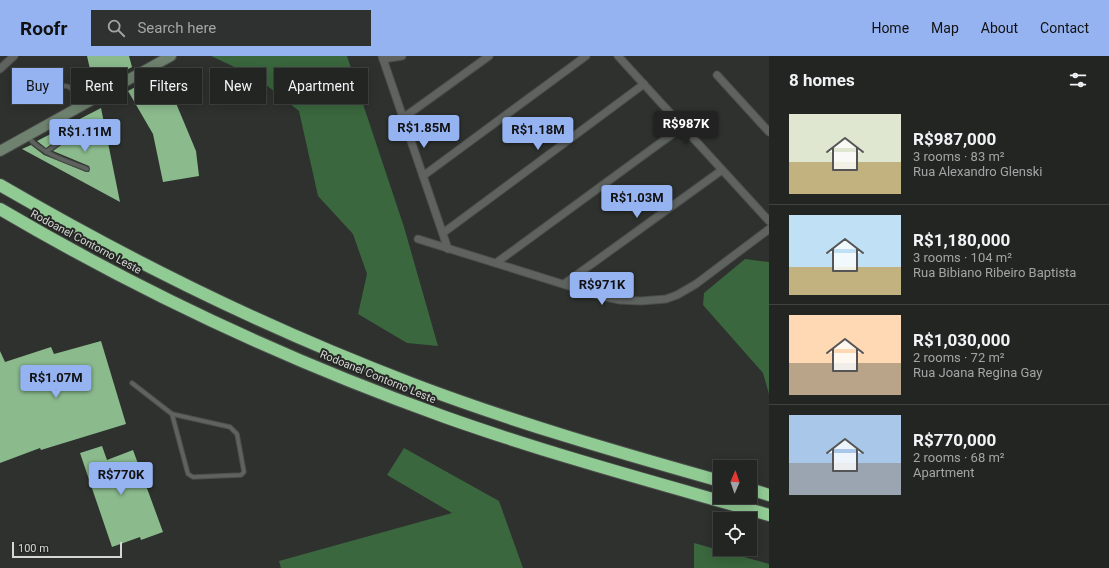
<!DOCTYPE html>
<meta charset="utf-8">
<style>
:root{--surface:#222522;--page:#2e312f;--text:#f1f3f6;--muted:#a2a5a5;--line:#3f4240;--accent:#95b2f1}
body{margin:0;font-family:Roboto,sans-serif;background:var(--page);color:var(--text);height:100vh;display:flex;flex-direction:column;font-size:15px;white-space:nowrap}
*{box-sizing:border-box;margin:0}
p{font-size:13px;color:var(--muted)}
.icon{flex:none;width:22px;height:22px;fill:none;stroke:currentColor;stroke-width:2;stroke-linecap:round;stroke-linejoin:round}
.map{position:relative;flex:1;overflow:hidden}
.sheet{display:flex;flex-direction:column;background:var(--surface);width:340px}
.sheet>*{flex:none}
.top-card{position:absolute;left:12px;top:12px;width:380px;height:36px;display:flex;gap:8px}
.needle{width:26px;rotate:2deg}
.fabs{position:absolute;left:713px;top:404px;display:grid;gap:8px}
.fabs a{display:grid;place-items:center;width:44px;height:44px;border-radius:0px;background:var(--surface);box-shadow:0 2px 10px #0003,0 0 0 1px var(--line);font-size:20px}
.scale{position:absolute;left:12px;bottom:10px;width:110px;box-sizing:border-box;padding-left:4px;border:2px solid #d5d7d5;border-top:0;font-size:11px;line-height:14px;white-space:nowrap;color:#d5d7d5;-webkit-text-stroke:3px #242724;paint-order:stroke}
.price{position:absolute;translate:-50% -34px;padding:0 9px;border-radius:4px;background:var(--accent);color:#111;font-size:13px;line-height:26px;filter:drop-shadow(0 1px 2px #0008)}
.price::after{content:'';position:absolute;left:50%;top:24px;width:12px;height:9px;margin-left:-6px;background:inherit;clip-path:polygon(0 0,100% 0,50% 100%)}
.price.current{background:#222;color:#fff}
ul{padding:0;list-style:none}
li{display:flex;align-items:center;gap:12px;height:100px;padding:0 20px}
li+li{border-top:1px solid var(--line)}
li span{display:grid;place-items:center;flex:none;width:112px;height:80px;border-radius:0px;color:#555}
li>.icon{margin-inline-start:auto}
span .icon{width:48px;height:48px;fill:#fffc;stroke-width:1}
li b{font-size:17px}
h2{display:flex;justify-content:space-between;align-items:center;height:48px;padding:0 20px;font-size:17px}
.tag{padding:0 14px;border-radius:0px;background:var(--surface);box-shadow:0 2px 10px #0003,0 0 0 1px var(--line);font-size:14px;line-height:36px}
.tag.current{background:var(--accent);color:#111}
header{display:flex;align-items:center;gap:24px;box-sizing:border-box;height:56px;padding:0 20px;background:var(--accent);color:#111}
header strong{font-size:19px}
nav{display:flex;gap:22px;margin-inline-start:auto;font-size:14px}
.search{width:280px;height:36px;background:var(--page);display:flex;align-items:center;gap:10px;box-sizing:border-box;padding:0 14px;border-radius:0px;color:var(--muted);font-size:15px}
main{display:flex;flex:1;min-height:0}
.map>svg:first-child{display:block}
.forest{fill:#3a673e}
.building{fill:#8bbb8d}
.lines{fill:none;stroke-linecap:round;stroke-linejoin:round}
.lane-casing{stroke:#4b4e4b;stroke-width:5.5}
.street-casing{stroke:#4b4e4b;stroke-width:9}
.secondary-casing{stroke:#4b4e4b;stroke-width:12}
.highway-casing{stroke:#4b4e4b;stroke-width:14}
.lane{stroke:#5f635f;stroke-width:3.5}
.street{stroke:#5f635f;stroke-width:7}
.secondary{stroke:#6e826f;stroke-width:10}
.highway{stroke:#91cb94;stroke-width:12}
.labels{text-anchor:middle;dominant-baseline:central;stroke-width:4;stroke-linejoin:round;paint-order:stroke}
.street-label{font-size:11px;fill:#d5d7d5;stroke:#242724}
</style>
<header>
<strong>Roofr</strong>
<div class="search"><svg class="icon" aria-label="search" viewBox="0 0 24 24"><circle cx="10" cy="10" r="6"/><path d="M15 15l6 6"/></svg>Search here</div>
<nav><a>Home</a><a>Map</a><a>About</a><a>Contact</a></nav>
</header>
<main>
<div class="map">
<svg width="769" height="512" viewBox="0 0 769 512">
<rect width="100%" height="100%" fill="#2e312e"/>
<g class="forest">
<path d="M 211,0 L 347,0 L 404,171 L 438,290 L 407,287 L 358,258 L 367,218 L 353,178 L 318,140 L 299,55 L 256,21 Z"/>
<path d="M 745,203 L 769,206 L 769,338 L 763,317 L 703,249 L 704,237 Z"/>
<path d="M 404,392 L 499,445 L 523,512 L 281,512 L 279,505 L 452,457 L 387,419 Z"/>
<path d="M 694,487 L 769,508 L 769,512 L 694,512 Z"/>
</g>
<g class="building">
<path d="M 87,0 L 129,0 L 132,11 L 94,31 Z"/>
<path d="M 163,16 L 196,95 L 199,120 L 163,126 L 153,78 L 128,35 Z"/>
<path d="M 101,52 L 120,146 L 22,93 L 31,89 L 44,99 L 54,103 L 86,116 L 89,116 L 90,113 L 89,110 L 53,95 L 75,79 L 76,77 L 75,74 L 71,74 L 46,92 L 37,85 Z"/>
<path d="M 101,285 L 126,368 L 41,394 L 40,392 L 0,407 L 0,295 L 5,306 L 51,291 L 54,298 Z"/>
<path d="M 102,390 L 107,404 L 133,394 L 163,476 L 141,484 L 140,481 L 112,491 L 80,397 Z"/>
</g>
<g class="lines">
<defs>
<g id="lane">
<path d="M 44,35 C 66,27 71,26 83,48"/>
<path d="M 28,81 C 42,98 67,105 87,113"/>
<path d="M 46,96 L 73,77"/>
<path d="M 132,327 L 172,358 L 188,418 L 193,421 L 241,419 L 244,416 L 237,378 L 230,371 L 172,358"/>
</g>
<g id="street">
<path d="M 382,0 L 448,193"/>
<path d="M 618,0 L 769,165"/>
<path d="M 383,3 L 402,0"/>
<path d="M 0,13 L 14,0"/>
<path d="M 717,19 L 769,76"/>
<path d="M 403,62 L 489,0"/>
<path d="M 423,120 L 586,0"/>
<path d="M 443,177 L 644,28"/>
<path d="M 418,183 L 601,240 L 620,244 L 641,245 L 666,243 L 677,239 L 696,228 L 769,173"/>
<path d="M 496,207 L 682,71"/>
<path d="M 564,228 L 722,114"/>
</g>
<path id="secondary" d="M 0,95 L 171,0"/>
<g id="highway">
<path d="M 0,129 C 132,206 270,274 413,328 C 513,366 617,396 720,425"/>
<path d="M 0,153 C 141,236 291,306 445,361 C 552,399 661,428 769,459"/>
<path d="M 750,433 L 769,439"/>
</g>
</defs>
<use href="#lane" class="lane-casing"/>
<use href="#street" class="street-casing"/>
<use href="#secondary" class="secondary-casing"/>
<use href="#highway" class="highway-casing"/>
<use href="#lane" class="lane"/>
<use href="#street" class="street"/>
<use href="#secondary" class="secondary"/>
<use href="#highway" class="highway"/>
</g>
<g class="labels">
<g class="street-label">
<text transform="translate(86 186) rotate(28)">Rodoanel Contorno Leste</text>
<text transform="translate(378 321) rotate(22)">Rodoanel Contorno Leste</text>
</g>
</g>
</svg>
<div class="fabs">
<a><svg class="needle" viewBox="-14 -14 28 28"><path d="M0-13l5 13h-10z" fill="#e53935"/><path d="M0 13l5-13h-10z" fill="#a2a5a5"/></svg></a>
<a><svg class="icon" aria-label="locate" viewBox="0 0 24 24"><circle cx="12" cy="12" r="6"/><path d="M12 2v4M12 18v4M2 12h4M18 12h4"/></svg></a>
</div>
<div class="scale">100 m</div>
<b class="price current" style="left:686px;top:89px">R$987K</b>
<b class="price" style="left:424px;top:93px">R$1.85M</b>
<b class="price" style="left:538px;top:95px">R$1.18M</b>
<b class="price" style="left:85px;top:97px">R$1.11M</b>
<b class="price" style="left:637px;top:163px">R$1.03M</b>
<b class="price" style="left:602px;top:250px">R$971K</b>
<b class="price" style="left:56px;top:343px">R$1.07M</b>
<b class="price" style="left:121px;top:440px">R$770K</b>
<div class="top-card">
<a class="tag current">Buy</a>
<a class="tag">Rent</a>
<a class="tag">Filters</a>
<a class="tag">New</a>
<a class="tag">Apartment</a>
</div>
</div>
<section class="sheet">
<h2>8 homes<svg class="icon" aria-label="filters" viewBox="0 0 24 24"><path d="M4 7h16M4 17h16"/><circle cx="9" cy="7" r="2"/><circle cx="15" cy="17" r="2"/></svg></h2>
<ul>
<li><span style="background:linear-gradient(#dfe7d0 60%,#c2b280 0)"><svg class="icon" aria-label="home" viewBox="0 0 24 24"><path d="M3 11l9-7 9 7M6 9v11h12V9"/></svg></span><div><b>R$987,000</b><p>3 rooms · 83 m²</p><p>Rua Alexandro Glenski</p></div></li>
<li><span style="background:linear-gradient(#bfe0f5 65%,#c2b280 0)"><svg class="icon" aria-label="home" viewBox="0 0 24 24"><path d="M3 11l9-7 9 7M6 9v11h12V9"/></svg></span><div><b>R$1,180,000</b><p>3 rooms · 104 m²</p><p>Rua Bibiano Ribeiro Baptista</p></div></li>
<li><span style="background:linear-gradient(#ffd9b3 60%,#b9a48a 0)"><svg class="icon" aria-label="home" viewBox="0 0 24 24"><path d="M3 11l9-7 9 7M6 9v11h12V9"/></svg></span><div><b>R$1,030,000</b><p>2 rooms · 72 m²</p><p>Rua Joana Regina Gay</p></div></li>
<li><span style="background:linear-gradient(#a9c7e8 60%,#9aa5b1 0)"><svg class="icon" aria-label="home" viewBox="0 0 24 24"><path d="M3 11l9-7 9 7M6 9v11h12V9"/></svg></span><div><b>R$770,000</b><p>2 rooms · 68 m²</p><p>Apartment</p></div></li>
</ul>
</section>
</main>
